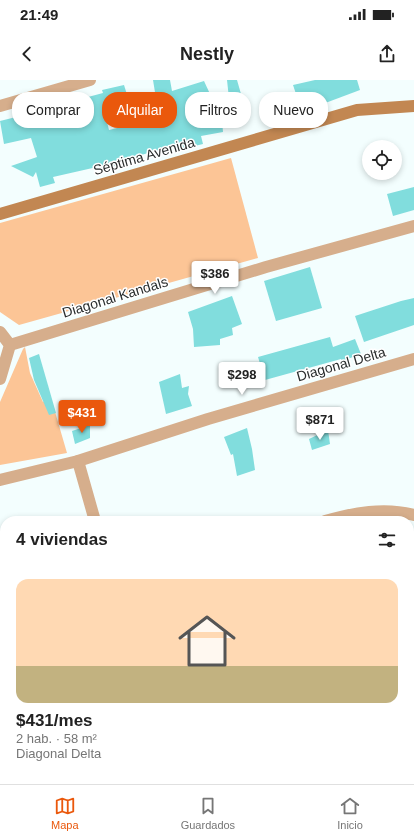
<!DOCTYPE html>
<html lang="es">
<meta charset="utf-8">
<style>
:root{--surface:#fff;--page:#f6f6f6;--text:#222;--muted:#767676;--line:#e0e0e0;--accent:#ea580c}
body{margin:0;font-family:Helvetica,sans-serif;background:var(--page);color:var(--text);height:100vh;display:flex;flex-direction:column;font-size:15px;white-space:nowrap}
*{box-sizing:border-box;margin:0}
p{font-size:13px;color:var(--muted)}
.icon{flex:none;width:22px;height:22px;fill:none;stroke:currentColor;stroke-width:2;stroke-linecap:round;stroke-linejoin:round}
.map{position:relative;flex:1;overflow:hidden}
.sheet{position:absolute;left:0px;top:436px;width:414px;height:268px;display:flex;flex-direction:column;background:var(--surface);border-radius:16px 16px 0 0;box-shadow:0 2px 6px #0003}
.sheet>*{flex:none}
.hud{position:absolute;left:12px;top:12px;width:390px;height:36px;display:flex;gap:8px}
.tools{position:absolute;left:362px;top:60px;display:grid;gap:8px}
.tools a{display:grid;place-items:center;width:40px;height:40px;border-radius:50%;background:var(--surface);box-shadow:0 2px 6px #0003;font-size:20px}
.price{position:absolute;translate:-50% -34px;padding:0 9px;border-radius:4px;background:#fff;color:#222;font-size:13px;line-height:26px;filter:drop-shadow(0 1px 2px #0008)}
.price::after{content:'';position:absolute;left:50%;top:24px;width:12px;height:9px;margin-left:-6px;background:inherit;clip-path:polygon(0 0,100% 0,50% 100%)}
.price.selected{background:var(--accent);color:#fff}
ul{padding:0;list-style:none}
li{display:grid;align-content:center;gap:8px;height:212px;padding:0 16px}
li+li{border-top:1px solid var(--line)}
li span{display:grid;place-items:center;height:124px;border-radius:12px;color:#555}
li>.icon{margin-inline-start:auto}
span .icon{width:72px;height:72px;fill:#fffc;stroke-width:1}
li b{font-size:17px}
h2{display:flex;justify-content:space-between;align-items:center;height:48px;padding:0 16px;font-size:17px}
.tag{padding:0 14px;border-radius:16px;background:var(--surface);box-shadow:0 2px 6px #0003;font-size:14px;line-height:36px}
.tag.selected{background:var(--accent);color:#fff}
.status{display:flex;justify-content:space-between;align-items:center;height:28px;padding:0 20px;background:var(--surface);direction:ltr}
.status svg{height:11px;fill:currentColor}
header{display:flex;justify-content:space-between;align-items:center;height:52px;padding:0 16px;background:var(--surface);font-size:18px;font-weight:800}
.dock{display:flex;justify-content:space-around;align-items:center;height:56px;border-top:1px solid var(--line);background:var(--surface);font-size:11px;color:var(--muted)}
.dock a{display:grid;justify-items:center;gap:2px}
.dock .selected{color:var(--accent)}
.map>svg:first-child{display:block}
.green{fill:#fcc596}
.building{fill:#81dddd}
.lines{fill:none;stroke-linecap:round;stroke-linejoin:round}
.street{stroke:#d6ae8c;stroke-width:12}
.secondary{stroke:#c28752;stroke-width:12}
.labels{text-anchor:middle;dominant-baseline:central;stroke-width:3;stroke-linejoin:round;paint-order:stroke}
.street-label{font-size:14px;fill:#2a2e2e;stroke:#fff}
</style>
<div class="status"><b>21:49</b><svg viewBox="0 0 49 12"><path d="M0 12V9h3v3zM5 12V6h3v6zM10 12V3h3v9zM15 12V0h3v12zM26 1h20v11H26zM47 4h2v5h-2z"/></svg></div>
<header><svg class="icon" aria-label="back" viewBox="0 0 24 24"><path d="M15 5l-7 7 7 7"/></svg>Nestly<svg class="icon" aria-label="share" viewBox="0 0 24 24"><path d="M12 15V3M7 8l5-5 5 5M5 13v7h14v-7"/></svg></header>
<div class="map">
<svg width="414" height="704" viewBox="0 0 414 704">
<rect width="100%" height="100%" fill="#f3fefe"/>
<g class="green">
<path d="M 231,78 L 258,178 L 19,245 L 0,232 L 0,143 Z"/>
<path d="M 25,267 L 30,293 L 43,322 L 51,318 L 67,373 L 0,385 L 0,322 L 23,269 Z"/>
</g>
<g class="building">
<path d="M 153,0 L 170,0 L 172,11 L 204,1 L 222,40 L 223,52 L 201,56 L 203,64 L 178,70 L 177,65 L 141,75 L 142,79 L 98,90 L 97,87 L 53,97 L 55,103 L 40,107 L 36,92 L 33,97 L 11,86 L 37,77 L 31,58 L 4,64 L 0,41 L 24,35 L 22,30 L 35,25 L 36,26 L 72,18 L 73,21 L 103,13 L 102,10 L 124,5 L 129,21 L 104,30 L 109,50 L 129,45 L 130,48 L 160,43 Z"/>
<path d="M 227,0 L 237,0 L 241,14 L 239,15 L 246,35 L 231,37 Z"/>
<path d="M 315,0 L 357,0 L 360,10 L 328,22 L 301,29 L 293,5 Z"/>
<path d="M 414,107 L 414,130 L 393,136 L 387,114 Z"/>
<path d="M 310,187 L 322,228 L 276,241 L 264,201 Z"/>
<path d="M 232,216 L 242,244 L 232,248 L 233,255 L 220,259 L 220,265 L 194,267 L 193,249 L 188,232 Z"/>
<path d="M 414,218 L 414,245 L 364,262 L 355,236 L 401,221 Z"/>
<path d="M 330,257 L 333,267 L 355,259 L 361,274 L 342,281 L 341,279 L 265,300 L 258,277 Z"/>
<path d="M 39,274 L 56,333 L 49,335 L 34,300 L 29,278 Z"/>
<path d="M 180,294 L 182,308 L 189,306 L 188,314 L 192,326 L 166,334 L 159,302 Z"/>
<path d="M 90,345 L 90,358 L 75,364 L 72,351 Z"/>
<path d="M 247,348 L 252,369 L 255,390 L 237,396 L 233,374 L 231,375 L 224,357 Z"/>
<path d="M 328,350 L 330,364 L 312,370 L 309,359 Z"/>
</g>
<g class="lines">
<g class="street">
<path d="M 0,26 L 90,0"/>
<path d="M 0,252 L 10,265 L 0,299"/>
<path d="M 10,265 L 266,187 L 414,146"/>
<path d="M 78,381 L 95,441"/>
<path d="M 0,400 L 78,381 L 208,339 L 414,279"/>
<path d="M 325,441 C 354,433 384,427 414,435"/>
<path d="M 409,568 L 414,570"/>
<path d="M 0,597 L 5,611"/>
<path d="M 0,669 L 5,668"/>
<path d="M 409,691 L 414,692"/>
<path d="M 22,699 L 23,704"/>
<path d="M 351,704 L 369,699"/>
</g>
<path class="secondary" d="M 0,134 L 357,30 L 414,26"/>
</g>
<g class="labels">
<g class="street-label">
<text transform="translate(144 76) rotate(-16)">Séptima Avenida</text>
<text transform="translate(115 217) rotate(-17)">Diagonal Kandals</text>
<text transform="translate(341 284) rotate(-16)">Diagonal Delta</text>
</g>
</g>
</svg>
<div class="tools">
<a><svg class="icon" aria-label="locate" viewBox="0 0 24 24"><circle cx="12" cy="12" r="6"/><path d="M12 2v4M12 18v4M2 12h4M18 12h4"/></svg></a>
</div>
<b class="price" style="left:215px;top:215px">$386</b>
<b class="price" style="left:242px;top:316px">$298</b>
<b class="price selected" style="left:82px;top:354px">$431</b>
<b class="price" style="left:320px;top:361px">$871</b>
<div class="hud">
<a class="tag">Comprar</a>
<a class="tag selected">Alquilar</a>
<a class="tag">Filtros</a>
<a class="tag">Nuevo</a>
</div>
<section class="sheet">
<h2>4 viviendas<svg class="icon" aria-label="filters" viewBox="0 0 24 24"><path d="M4 7h16M4 17h16"/><circle cx="9" cy="7" r="2"/><circle cx="15" cy="17" r="2"/></svg></h2>
<ul>
<li><span style="background:linear-gradient(#ffd9b3 70%,#c2b280 0)"><svg class="icon" aria-label="home" viewBox="0 0 24 24"><path d="M3 11l9-7 9 7M6 9v11h12V9"/></svg></span><div><b>$431/mes</b><p>2 hab. · 58 m²</p><p>Diagonal Delta</p></div></li>
</ul>
</section>
</div>
<nav class="dock">
<a class="selected"><svg class="icon" aria-label="map" viewBox="0 0 24 24"><path d="M3 6l6-2 6 2 6-2v14l-6 2-6-2-6 2zM9 4v14M15 6v14"/></svg>Mapa</a>
<a><svg class="icon" aria-label="saved" viewBox="0 0 24 24"><path d="M7 4h10v16l-5-4-5 4z"/></svg>Guardados</a>
<a><svg class="icon" aria-label="home" viewBox="0 0 24 24"><path d="M3 11l9-7 9 7M6 9v11h12V9"/></svg>Inicio</a>
</nav>
